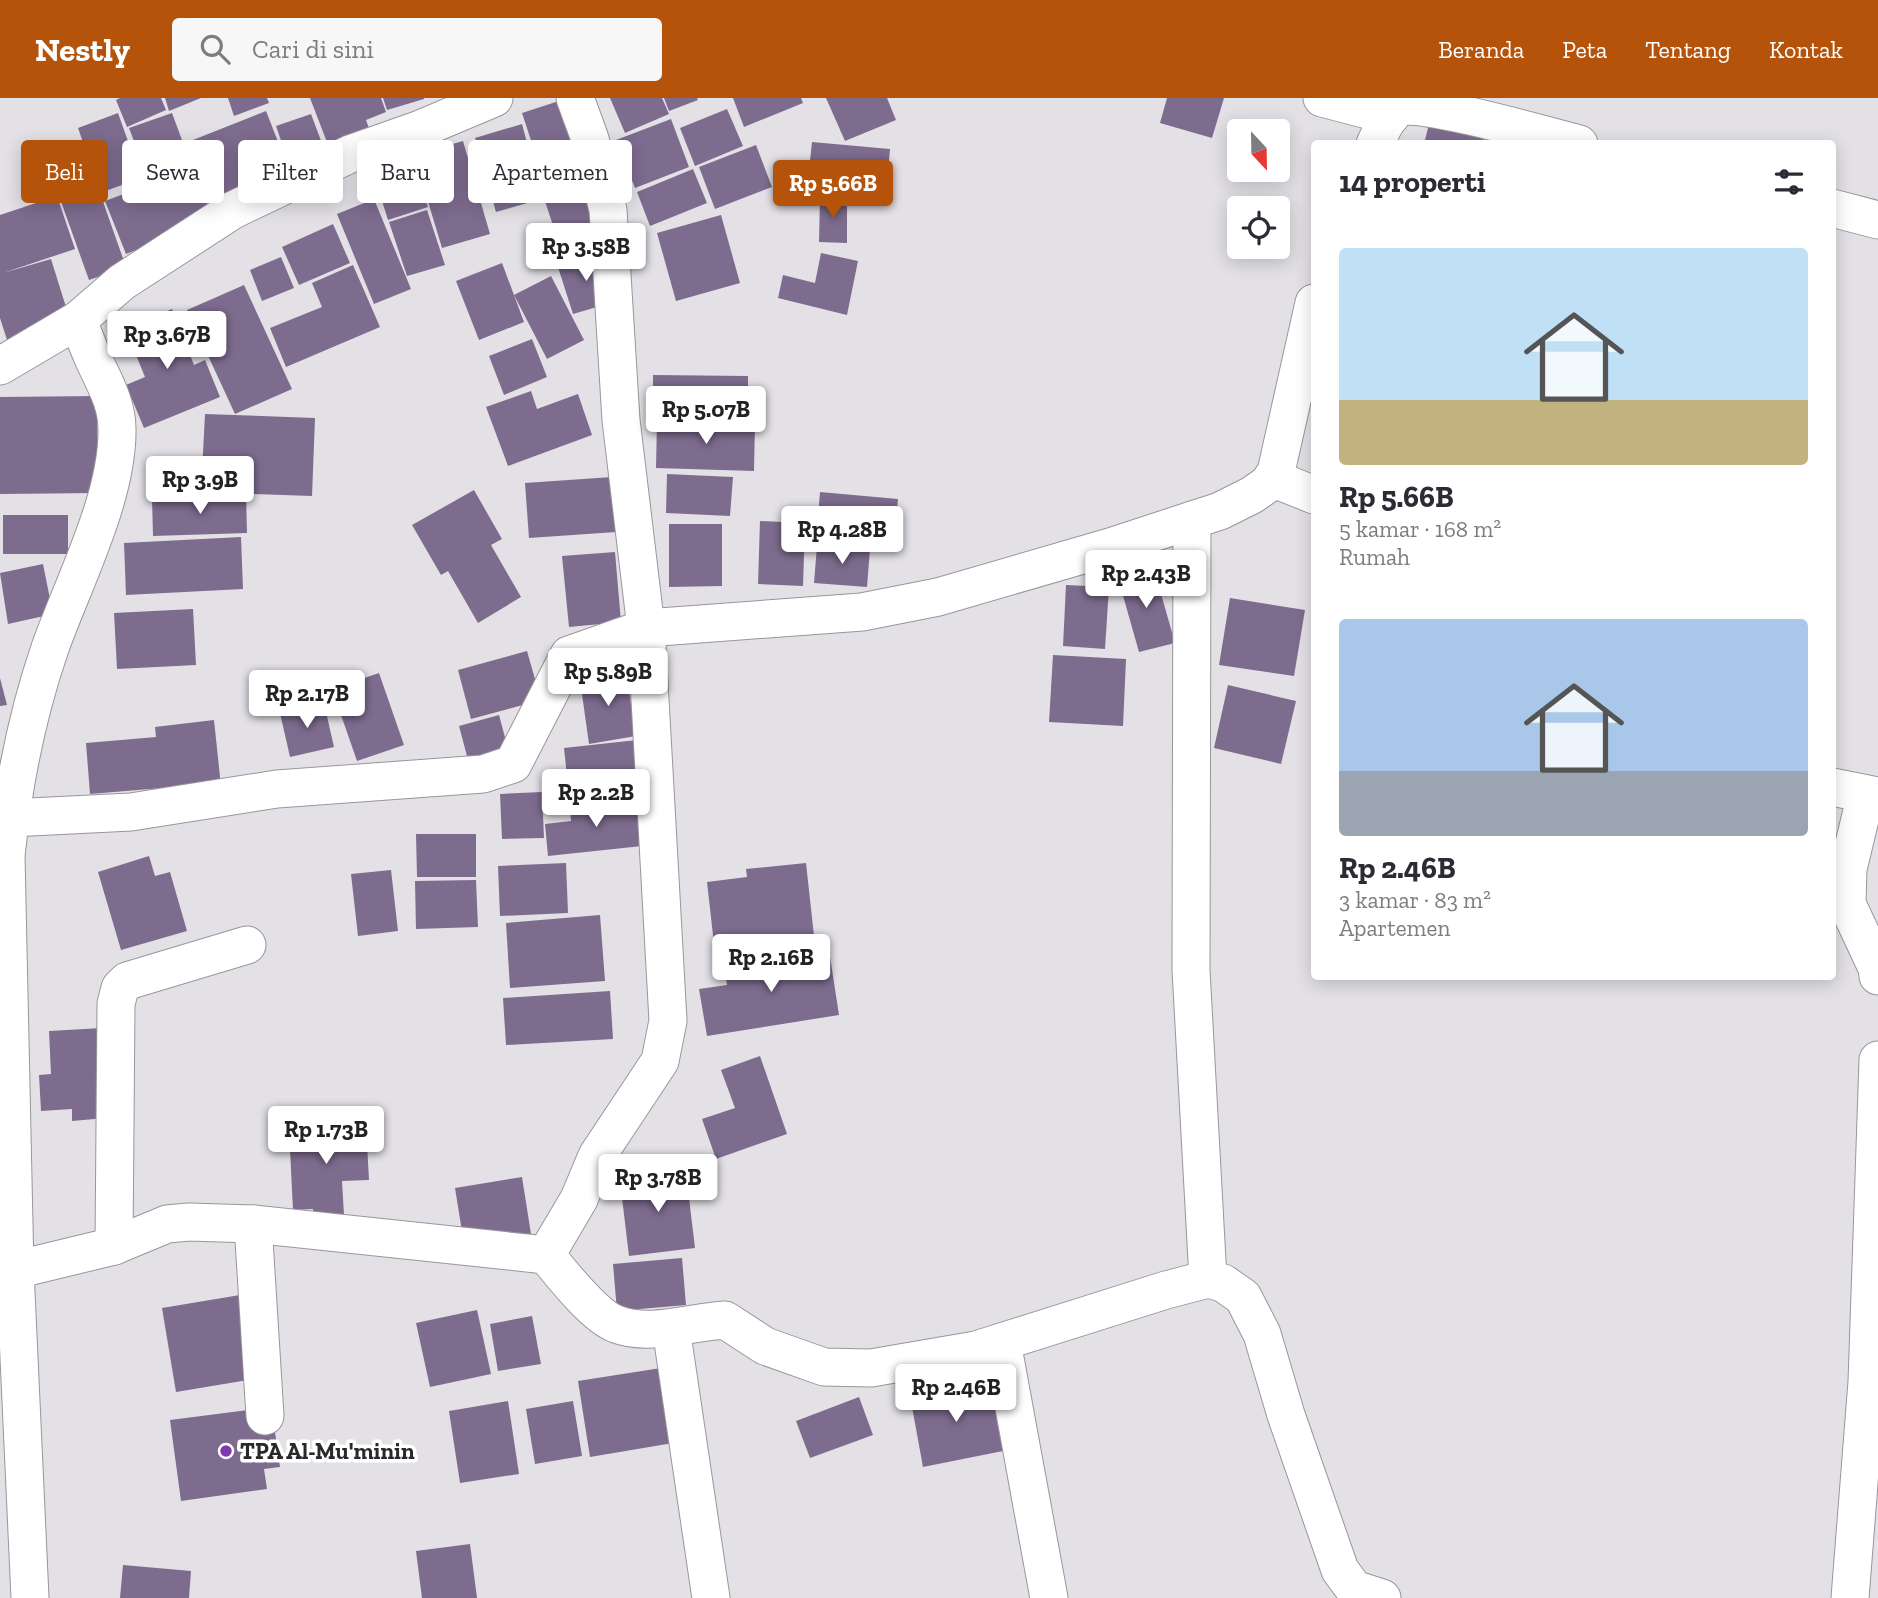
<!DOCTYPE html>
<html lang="id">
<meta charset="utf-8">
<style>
:root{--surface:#fff;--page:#f7f7f7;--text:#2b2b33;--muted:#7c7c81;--accent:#b45309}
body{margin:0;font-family:"Zilla Slab",serif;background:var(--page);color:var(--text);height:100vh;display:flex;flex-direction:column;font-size:26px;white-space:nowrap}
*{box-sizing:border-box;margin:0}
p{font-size:23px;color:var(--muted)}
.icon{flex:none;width:38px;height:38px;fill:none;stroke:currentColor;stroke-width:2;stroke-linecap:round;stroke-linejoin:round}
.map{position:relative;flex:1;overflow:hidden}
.details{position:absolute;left:1311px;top:42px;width:525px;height:840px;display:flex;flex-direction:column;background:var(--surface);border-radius:7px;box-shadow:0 4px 18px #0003}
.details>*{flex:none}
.banner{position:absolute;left:21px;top:42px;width:665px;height:63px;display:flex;gap:14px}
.needle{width:46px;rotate:158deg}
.tools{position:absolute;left:1227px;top:21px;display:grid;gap:14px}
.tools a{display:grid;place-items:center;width:63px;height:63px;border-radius:7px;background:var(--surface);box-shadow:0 4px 18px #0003;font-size:35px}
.price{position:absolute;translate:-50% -60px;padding:0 16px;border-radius:7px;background:#fff;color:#222;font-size:23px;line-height:46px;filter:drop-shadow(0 2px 4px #0008)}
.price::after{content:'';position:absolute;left:50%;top:42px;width:21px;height:16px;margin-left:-10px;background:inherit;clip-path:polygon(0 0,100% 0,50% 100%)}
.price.on{background:var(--accent);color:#fff}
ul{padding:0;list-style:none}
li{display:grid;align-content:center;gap:14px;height:371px;padding:0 28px}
li span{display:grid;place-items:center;height:217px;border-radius:7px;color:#555}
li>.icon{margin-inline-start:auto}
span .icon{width:126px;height:126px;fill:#fffc;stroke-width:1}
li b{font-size:30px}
h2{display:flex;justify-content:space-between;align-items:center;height:84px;padding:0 28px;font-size:30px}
.tag{padding:0 24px;border-radius:7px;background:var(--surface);box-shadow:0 4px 18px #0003;font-size:24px;line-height:63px}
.tag.on{background:var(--accent);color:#fff}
header{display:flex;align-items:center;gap:42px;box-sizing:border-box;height:98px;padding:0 35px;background:var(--accent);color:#fff}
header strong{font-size:33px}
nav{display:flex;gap:38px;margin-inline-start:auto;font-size:24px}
.search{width:490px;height:63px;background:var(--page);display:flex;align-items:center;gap:18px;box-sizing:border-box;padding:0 24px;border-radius:7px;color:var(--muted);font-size:26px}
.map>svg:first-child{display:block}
.building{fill:#7e6c8f}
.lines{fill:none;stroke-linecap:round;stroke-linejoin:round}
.minor-casing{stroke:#99969b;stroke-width:39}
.minor{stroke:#fff;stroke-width:37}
.poi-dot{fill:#7d39ad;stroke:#fff;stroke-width:2.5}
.labels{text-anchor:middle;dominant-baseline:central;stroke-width:7;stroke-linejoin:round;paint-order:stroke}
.poi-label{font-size:23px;font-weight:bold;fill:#29282a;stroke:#fff;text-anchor:start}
</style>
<header>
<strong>Nestly</strong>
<div class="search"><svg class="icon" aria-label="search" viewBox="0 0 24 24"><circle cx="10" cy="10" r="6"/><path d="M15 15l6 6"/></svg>Cari di sini</div>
<nav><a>Beranda</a><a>Peta</a><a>Tentang</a><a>Kontak</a></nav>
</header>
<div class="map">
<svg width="1878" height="1500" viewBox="0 0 1878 1500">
<rect width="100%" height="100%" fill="#e3e1e6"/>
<g class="building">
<path d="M 120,0 L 161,0 L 166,12 L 127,29 L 116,2 Z"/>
<path d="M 165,0 L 201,0 L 169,13 Z"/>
<path d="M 228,0 L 267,0 L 269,5 L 234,18 Z"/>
<path d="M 310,0 L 381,0 L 386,14 L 366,22 L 371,36 L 330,52 Z"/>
<path d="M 383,0 L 424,0 L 424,1 L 387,12 Z"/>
<path d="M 568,0 L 590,63 L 543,79 L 522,15 Z"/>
<path d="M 610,0 L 662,0 L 669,16 L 625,35 Z"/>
<path d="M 664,0 L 697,0 L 698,2 L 669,13 Z"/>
<path d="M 733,0 L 801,0 L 803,5 L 744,29 Z"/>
<path d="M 826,0 L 887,0 L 896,22 L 845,43 Z"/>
<path d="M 1167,0 L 1224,0 L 1212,40 L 1160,25 Z"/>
<path d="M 727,11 L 743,48 L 695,68 L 680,30 Z"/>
<path d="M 266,13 L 291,77 L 212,108 L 188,44 Z"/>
<path d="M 118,15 L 141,80 L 100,95 L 126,169 L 89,182 L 59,98 L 97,84 L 78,30 Z"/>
<path d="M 172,15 L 192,69 L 150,85 L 129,30 Z"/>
<path d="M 311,16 L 323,48 L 287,60 L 276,28 Z"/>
<path d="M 671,21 L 689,69 L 635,90 L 616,42 Z"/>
<path d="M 522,26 L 542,101 L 496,114 L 475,40 Z"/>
<path d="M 1429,26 L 1484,39 L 1483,46 L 1424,46 Z"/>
<path d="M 463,43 L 490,136 L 442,150 L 414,57 Z"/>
<path d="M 812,44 L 890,51 L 886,99 L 807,91 Z"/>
<path d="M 756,47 L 772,89 L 715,111 L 699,69 Z"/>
<path d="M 412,58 L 428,109 L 388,122 L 372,71 Z"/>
<path d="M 584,66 L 610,146 L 564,161 L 538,82 Z"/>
<path d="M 193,70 L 214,123 L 126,156 L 105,103 Z"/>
<path d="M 693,71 L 707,105 L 650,128 L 637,94 Z"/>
<path d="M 57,98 L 75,151 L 3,175 L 51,161 L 71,225 L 8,245 L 0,220 L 0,117 Z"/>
<path d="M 820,100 L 847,100 L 847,145 L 819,144 Z"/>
<path d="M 374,101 L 411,191 L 374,206 L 337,116 Z"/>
<path d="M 427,112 L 445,167 L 407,178 L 389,124 Z"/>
<path d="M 721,117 L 740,185 L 676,203 L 657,135 Z"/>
<path d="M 333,126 L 350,165 L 299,187 L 282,149 Z"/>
<path d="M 598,153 L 614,204 L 573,216 L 557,166 Z"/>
<path d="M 821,155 L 858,163 L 847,217 L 778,200 L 783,177 L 815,185 Z"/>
<path d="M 281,159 L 294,190 L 262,203 L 250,172 Z"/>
<path d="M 502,165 L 524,224 L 479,242 L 456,183 Z"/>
<path d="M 353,167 L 380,229 L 286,269 L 270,230 L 322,209 L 312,185 Z"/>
<path d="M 551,178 L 584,242 L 547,261 L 514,197 Z"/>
<path d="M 244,187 L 292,291 L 235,316 L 187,212 Z"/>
<path d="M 172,211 L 194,267 L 205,262 L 220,299 L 144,330 L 126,287 L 145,279 L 125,230 Z"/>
<path d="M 532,241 L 547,279 L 504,297 L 489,258 Z"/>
<path d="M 653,277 L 748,278 L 748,320 L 653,319 Z"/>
<path d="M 531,293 L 537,311 L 578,296 L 592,337 L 508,368 L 486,309 Z"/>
<path d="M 97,298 L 98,395 L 0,396 L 0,299 Z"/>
<path d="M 205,316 L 315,320 L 312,398 L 201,394 Z"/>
<path d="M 657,322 L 755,325 L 754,373 L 656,370 Z"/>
<path d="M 667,376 L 733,379 L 730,418 L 666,415 Z"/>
<path d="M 612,379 L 616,434 L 529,440 L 525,385 Z"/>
<path d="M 474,392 L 502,441 L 491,447 L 521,499 L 478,525 L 448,473 L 441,477 L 412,427 Z"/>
<path d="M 820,394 L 898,401 L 894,451 L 816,445 Z"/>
<path d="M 246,397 L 247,435 L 153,438 L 152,400 Z"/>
<rect x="3" y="417" width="65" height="39"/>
<path d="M 760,423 L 805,425 L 803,488 L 758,486 Z"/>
<path d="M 669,426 L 722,426 L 722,488 L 669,489 Z"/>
<path d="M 241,439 L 243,491 L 126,497 L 124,445 Z"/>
<path d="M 817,448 L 870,451 L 867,489 L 814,485 Z"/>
<path d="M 615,454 L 621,524 L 569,529 L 562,458 Z"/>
<path d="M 43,466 L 53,516 L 8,526 L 0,475 Z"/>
<path d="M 1154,471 L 1175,545 L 1139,554 L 1118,480 Z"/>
<path d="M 1066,487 L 1109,489 L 1105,551 L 1063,548 Z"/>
<path d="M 1230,500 L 1305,512 L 1294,578 L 1219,567 Z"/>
<path d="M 193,511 L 196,567 L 117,571 L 114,515 Z"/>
<path d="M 527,553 L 541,602 L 471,621 L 458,572 Z"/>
<path d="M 1053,557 L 1126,561 L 1123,628 L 1049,624 Z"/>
<path d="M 379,575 L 404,647 L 357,663 L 332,591 Z"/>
<path d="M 626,575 L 636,638 L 589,646 L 580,582 Z"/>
<path d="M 0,580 L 7,607 L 0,608 Z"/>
<path d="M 1228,587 L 1296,603 L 1281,666 L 1214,650 Z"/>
<path d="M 324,605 L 334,649 L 290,659 L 280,615 Z"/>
<path d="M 499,617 L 511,662 L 471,673 L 459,628 Z"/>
<path d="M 214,622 L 222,698 L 163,704 L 162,690 L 90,696 L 86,645 L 156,639 L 155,629 Z"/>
<path d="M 637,642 L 643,697 L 570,706 L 564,650 Z"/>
<path d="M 542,694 L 544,740 L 502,741 L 500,696 Z"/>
<path d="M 637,701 L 642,748 L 548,758 L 545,726 L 571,723 L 570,709 Z"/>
<path d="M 416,736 L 476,736 L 476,779 L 417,779 Z"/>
<path d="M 149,758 L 155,778 L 170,774 L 187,833 L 121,852 L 98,774 Z"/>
<path d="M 566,765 L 568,815 L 500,818 L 498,768 Z"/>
<path d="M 806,765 L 815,847 L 755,854 L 754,841 L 714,846 L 707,784 L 747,779 L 746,771 Z"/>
<path d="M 391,772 L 398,833 L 358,838 L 351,776 Z"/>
<path d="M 476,782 L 478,829 L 416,831 L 415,783 Z"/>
<path d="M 600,817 L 605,883 L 510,890 L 506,825 Z"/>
<path d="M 829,852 L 839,917 L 707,938 L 699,891 L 727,887 L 724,868 Z"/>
<path d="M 610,893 L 613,941 L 506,947 L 503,900 Z"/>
<path d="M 102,930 L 106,1020 L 72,1023 L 72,1011 L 41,1013 L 39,977 L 51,976 L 49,933 Z"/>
<path d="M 760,958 L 787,1036 L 716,1061 L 702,1021 L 735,1010 L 721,972 Z"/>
<path d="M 366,1027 L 369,1082 L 342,1083 L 344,1117 L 313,1118 L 313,1111 L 293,1112 L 289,1031 Z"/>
<path d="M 686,1075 L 695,1150 L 629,1158 L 620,1083 Z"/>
<path d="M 522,1079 L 531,1136 L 464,1146 L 455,1090 Z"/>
<path d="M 682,1160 L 686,1207 L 617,1213 L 613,1166 Z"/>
<path d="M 240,1197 L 254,1281 L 176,1294 L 162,1210 Z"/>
<path d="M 477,1212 L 491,1276 L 430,1289 L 416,1225 Z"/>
<path d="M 532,1218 L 541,1266 L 498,1273 L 490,1226 Z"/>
<path d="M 661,1270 L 673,1345 L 590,1359 L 578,1283 Z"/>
<path d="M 989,1282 L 1003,1353 L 923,1369 L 910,1298 Z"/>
<path d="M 859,1299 L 873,1337 L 810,1360 L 796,1323 Z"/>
<path d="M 508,1303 L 519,1376 L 460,1385 L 449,1313 Z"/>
<path d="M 573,1303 L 582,1358 L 535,1366 L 526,1311 Z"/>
<path d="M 256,1311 L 259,1336 L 275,1334 L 280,1369 L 264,1371 L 267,1391 L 181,1403 L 170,1322 Z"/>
<path d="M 470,1446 L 477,1500 L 422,1500 L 416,1453 Z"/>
<path d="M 123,1467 L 191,1473 L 189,1500 L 120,1500 Z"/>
</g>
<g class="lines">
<defs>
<g id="minor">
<path d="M 1322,0 L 1391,18"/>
<path d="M 1375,46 C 1381,34 1387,17 1399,10 C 1416,0 1552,39 1579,46"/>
<path d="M 1832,110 L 1878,122"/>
<path d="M 0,268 L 78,222 L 122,184 L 233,112 L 350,56 L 418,32 L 494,0"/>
<path d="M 1272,380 L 1314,397"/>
<path d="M 1192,422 L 1191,872 L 1208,1181"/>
<path d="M 1832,689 L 1878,698"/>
<path d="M 1866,696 L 1848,771 L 1847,806 L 1877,870 L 1878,878"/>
<path d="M 10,720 L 131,714 L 277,691 L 483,676 L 513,666 L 569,557 L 646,530 L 862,514 L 938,499 L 1110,449 L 1220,413 L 1252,397 L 1269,385 L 1276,374 L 1314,205"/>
<path d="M 253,1126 L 265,1318"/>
<path d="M 114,1148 L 116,906 L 120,890 L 127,883 L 247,847"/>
<path d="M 546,1157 L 579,1101 L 597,1058 L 660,963 L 668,923 L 646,530 L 621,322 L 608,112 L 590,41 L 575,0"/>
<path d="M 15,1172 L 114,1148 L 167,1126 L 189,1124 L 253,1126 L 546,1157 C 561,1175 594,1218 616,1226 C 649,1239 691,1224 725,1222 L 765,1248 L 824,1269 L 871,1270 L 976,1252 L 1166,1192 L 1208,1181 L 1223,1185 L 1243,1199 L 1262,1236 L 1286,1317 L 1340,1472 L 1354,1491 L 1382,1500"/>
<path d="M 671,1230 L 711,1500"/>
<path d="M 1002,1244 L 1049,1500"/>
<path d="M 30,1500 L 15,1172 L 6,758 C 13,688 27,617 50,550 C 73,485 118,400 117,331 C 117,305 104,284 94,262 C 88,249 83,235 78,222"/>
<path d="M 1850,1500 L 1867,1284 L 1878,962"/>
</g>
</defs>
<use href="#minor" class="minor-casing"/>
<use href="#minor" class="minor"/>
</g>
<circle class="poi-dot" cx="226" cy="1353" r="7"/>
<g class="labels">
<g class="poi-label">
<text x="240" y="1353">TPA Al-Mu'minin</text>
</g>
</g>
</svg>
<div class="tools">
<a><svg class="needle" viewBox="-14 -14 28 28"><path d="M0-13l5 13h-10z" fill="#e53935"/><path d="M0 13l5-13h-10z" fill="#7c7c81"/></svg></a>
<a><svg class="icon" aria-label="locate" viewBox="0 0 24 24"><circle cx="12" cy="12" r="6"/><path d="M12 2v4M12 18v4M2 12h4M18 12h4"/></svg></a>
</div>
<b class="price on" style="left:833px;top:122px">Rp 5.66B</b>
<b class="price" style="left:586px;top:185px">Rp 3.58B</b>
<b class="price" style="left:167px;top:273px">Rp 3.67B</b>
<b class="price" style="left:706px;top:348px">Rp 5.07B</b>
<b class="price" style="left:200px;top:418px">Rp 3.9B</b>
<b class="price" style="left:842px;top:468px">Rp 4.28B</b>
<b class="price" style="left:1146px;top:512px">Rp 2.43B</b>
<b class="price" style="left:608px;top:610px">Rp 5.89B</b>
<b class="price" style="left:307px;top:632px">Rp 2.17B</b>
<b class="price" style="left:596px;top:731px">Rp 2.2B</b>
<b class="price" style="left:771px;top:896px">Rp 2.16B</b>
<b class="price" style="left:326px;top:1068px">Rp 1.73B</b>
<b class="price" style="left:658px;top:1116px">Rp 3.78B</b>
<b class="price" style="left:956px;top:1326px">Rp 2.46B</b>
<div class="banner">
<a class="tag on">Beli</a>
<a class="tag">Sewa</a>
<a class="tag">Filter</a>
<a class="tag">Baru</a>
<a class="tag">Apartemen</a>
</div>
<section class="details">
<h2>14 properti<svg class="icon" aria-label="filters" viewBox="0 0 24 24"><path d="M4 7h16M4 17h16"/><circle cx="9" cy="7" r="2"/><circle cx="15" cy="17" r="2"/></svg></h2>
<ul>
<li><span style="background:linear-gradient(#bfe0f5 70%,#c2b280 0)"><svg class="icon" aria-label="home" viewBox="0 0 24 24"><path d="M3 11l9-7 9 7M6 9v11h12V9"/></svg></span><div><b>Rp 5.66B</b><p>5 kamar · 168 m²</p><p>Rumah</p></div></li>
<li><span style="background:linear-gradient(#a9c7e8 70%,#9aa5b1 0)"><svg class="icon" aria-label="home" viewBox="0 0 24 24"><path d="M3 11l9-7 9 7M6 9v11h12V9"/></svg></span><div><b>Rp 2.46B</b><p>3 kamar · 83 m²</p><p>Apartemen</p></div></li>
</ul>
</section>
</div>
